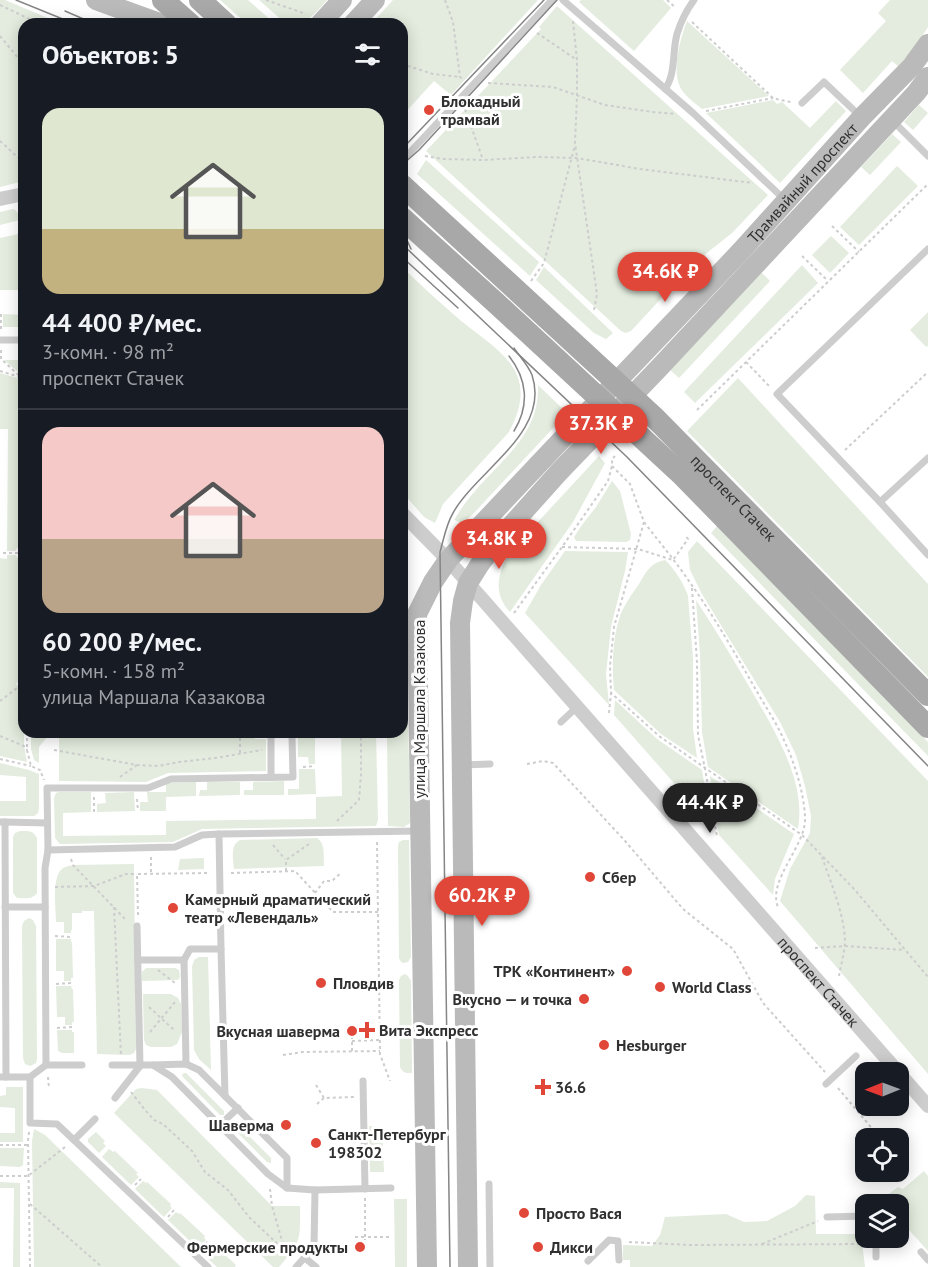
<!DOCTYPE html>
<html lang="ru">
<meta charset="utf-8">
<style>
:root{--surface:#171b24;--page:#242831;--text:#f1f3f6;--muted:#9ea1a6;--line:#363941;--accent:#e14738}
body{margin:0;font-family:"PT Sans",sans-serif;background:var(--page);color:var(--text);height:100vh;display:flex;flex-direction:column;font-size:22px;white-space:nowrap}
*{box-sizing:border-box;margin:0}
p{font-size:20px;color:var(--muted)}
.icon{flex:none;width:33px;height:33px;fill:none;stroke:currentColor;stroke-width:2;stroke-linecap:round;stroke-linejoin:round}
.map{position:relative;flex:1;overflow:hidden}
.side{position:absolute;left:18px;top:18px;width:390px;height:720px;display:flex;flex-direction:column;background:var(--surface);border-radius:18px;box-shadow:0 3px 15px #0003}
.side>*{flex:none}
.needle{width:39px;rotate:269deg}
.fabs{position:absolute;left:855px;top:1062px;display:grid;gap:12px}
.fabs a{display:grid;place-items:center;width:54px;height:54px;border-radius:12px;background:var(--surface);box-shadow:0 3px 15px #0003;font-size:30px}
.price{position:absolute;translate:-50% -51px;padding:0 14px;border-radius:21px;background:var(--accent);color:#fff;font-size:20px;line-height:39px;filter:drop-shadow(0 2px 3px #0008)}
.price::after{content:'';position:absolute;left:50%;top:36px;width:18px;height:14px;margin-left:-9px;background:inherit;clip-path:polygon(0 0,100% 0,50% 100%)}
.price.active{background:#222;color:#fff}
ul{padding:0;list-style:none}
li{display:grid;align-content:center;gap:12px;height:318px;padding:0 24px}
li+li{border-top:2px solid var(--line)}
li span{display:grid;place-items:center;height:186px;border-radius:18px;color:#555}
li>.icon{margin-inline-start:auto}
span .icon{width:108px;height:108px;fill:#fffc;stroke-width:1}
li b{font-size:26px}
h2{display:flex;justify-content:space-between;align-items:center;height:72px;padding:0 24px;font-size:26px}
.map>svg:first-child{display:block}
.green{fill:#e3ecde}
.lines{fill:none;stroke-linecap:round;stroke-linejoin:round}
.path{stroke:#cdcdcd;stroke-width:2;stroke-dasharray:3 3;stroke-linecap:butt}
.lane{stroke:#cdcdcd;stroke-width:7}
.street{stroke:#cdcdcd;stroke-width:14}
.secondary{stroke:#bababa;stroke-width:20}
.primary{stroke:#a8a8a8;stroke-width:22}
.tram{stroke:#858585;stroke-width:1.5}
.poi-dot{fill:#e14738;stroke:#fff;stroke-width:2}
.labels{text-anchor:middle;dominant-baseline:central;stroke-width:6;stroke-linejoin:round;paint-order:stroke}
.poi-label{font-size:16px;font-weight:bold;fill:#303030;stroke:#fff;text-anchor:start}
.street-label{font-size:16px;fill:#303030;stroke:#fff}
</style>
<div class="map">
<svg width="928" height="1267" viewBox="0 0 928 1267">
<rect width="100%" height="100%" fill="#fff"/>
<g class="green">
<path d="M 0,0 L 5,0 L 62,24 L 24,24 L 24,181 L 0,187 Z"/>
<path d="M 220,0 L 248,0 L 275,24 L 247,24 Z"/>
<path d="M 259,0 L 327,0 C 320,8 311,19 301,23 C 297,25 291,24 286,24 Z"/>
<path d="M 393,0 L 538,0 L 451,95 L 434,81 L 402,116 L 402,24 L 371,24 Z"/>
<path d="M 581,0 L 663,0 L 671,8 L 634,51 L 579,2 Z"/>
<path d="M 890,0 L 928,0 L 928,27 L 913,50 L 898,66 L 892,61 L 863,93 L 840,70 L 886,21 L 878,13 Z"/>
<path d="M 557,6 L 768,195 L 732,233 L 693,264 L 631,331 L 626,333 L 621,331 L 426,151 L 541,29 L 539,27 Z"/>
<path d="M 687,21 L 769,96 L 702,109 C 696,104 689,99 684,93 C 669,76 680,40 687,21 Z"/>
<path d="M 773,100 L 777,104 L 782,102 L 810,128 L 836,101 L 846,111 L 780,183 L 706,113 Z"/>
<path d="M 919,105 L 928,113 L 913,130 L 904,122 Z"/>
<path d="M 892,134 L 901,142 L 870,175 L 861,167 Z"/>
<path d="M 426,160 L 539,262 L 530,276 L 417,174 Z"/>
<path d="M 897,166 L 918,186 L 859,245 L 840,227 Z"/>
<path d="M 13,209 C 18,211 19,215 20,220 L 0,225 L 0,212 Z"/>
<path d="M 23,233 L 24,240 L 24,290 L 0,290 L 0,238 Z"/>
<path d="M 831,236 L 849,253 L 830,273 L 812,255 Z"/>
<path d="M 802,265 L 818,283 L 695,403 L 684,392 Z"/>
<path d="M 402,267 C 421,285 440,303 460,320 C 501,353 541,372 509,432 L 443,504 L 435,523 L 424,517 L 402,492 Z"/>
<path d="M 544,267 L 613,333 L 606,339 L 594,333 L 536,280 Z"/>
<path d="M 761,272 L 770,281 L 679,378 L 669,369 Z"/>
<path d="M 928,312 L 928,346 L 926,347 L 910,330 Z"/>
<path d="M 3,314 L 24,315 L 24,327 L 3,327 Z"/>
<path d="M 4,360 L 24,360 L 24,377 Z"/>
<path d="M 0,373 L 21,379 L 23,381 L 23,541 L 15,551 L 7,551 L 8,429 L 0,429 Z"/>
<path d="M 738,378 L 928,584 L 928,677 L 687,431 Z"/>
<path d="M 538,385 L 567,413 L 473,514 L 463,523 L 454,520 C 459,512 464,504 470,497 C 499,461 540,436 538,385 Z"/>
<path d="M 599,456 L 605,463 L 573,522 L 510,612 C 492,593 498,572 510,552 Z"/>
<path d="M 612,481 L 620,491 L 631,534 L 630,540 L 626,542 L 576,541 L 574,537 L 582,525 L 596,507 Z"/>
<path d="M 717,526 L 928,742 L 928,756 L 711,533 Z"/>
<path d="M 402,538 L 404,542 L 406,557 L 407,641 L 402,641 Z"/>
<path d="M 697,541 L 928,781 L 928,1074 L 780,901 L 790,869 L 810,833 L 811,816 L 805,786 L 796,755 L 780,722 L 702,594 L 690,570 L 688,552 Z"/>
<path d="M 565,551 L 628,552 L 625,571 L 611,627 L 606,674 L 609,705 L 525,613 L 541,585 Z"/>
<path d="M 7,555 L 15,555 L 23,563 L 23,670 L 16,685 L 24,685 L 24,746 L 27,762 L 0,756 L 0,558 L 7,559 Z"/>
<path d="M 665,560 C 673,567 685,585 688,596 L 693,659 L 693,728 L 697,758 L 661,734 L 614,690 C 612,666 612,640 620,616 C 624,605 632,594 639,584 C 645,573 651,562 665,560 Z"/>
<path d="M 696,600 C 714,628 731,655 747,683 C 771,725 807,779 798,829 L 708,767 L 702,732 L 700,654 Z"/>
<path d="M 402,650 L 407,650 L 410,823 L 404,827 L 388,826 L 387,732 L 402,732 Z"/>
<path d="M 615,700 L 657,739 L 702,770 L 711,825 L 614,715 Z"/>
<path d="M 31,732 L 48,732 L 48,736 L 39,747 L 39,763 L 34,760 L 31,749 Z"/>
<path d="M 59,732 L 255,732 L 255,739 L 266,739 L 266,771 L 168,773 L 146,782 L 59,781 Z"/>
<path d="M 298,732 L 315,732 L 315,764 L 309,764 L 308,757 L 298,757 Z"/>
<path d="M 341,732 L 376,732 L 378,820 L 376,826 L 202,829 L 173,842 L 60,844 L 55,838 L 54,798 L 56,793 L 59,792 L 91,792 L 91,812 L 63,813 L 63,836 L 166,835 L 166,821 L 316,819 L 316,797 L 342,796 Z"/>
<path d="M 0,763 L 29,770 L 39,774 L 39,808 L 38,813 L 34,816 L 0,816 L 0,801 L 26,801 L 26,777 L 0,775 Z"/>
<path d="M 299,769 L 315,769 L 316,794 L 288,795 L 288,789 L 299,789 Z"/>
<path d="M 710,776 L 794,834 L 775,879 L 773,895 L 719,835 Z"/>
<path d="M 284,781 L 284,795 L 244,795 L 244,790 L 253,790 L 253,782 Z"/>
<path d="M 196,782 L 196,796 L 166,797 L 166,811 L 140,811 L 140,802 L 148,802 L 147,792 L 166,792 L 166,784 L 170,783 Z"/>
<path d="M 207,782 L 240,782 L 240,795 L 199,796 L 200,790 L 207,790 Z"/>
<path d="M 134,792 L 135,811 L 97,812 L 97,804 L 106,803 L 105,793 Z"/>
<path d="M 20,831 C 28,831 33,830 37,838 L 37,893 C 32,900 25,898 17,898 L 13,893 L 13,837 L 15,833 Z"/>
<path d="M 317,838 C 326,844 323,856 324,866 L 234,869 C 233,859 230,845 240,840 Z"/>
<path d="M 403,840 L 409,840 L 411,957 L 408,962 L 404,963 L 401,962 L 399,958 L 398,846 L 399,842 Z"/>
<path d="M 204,858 L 204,869 L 178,870 L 180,859 Z"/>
<path d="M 134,864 L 136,1049 L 134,1053 L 129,1055 L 97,1054 L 94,911 L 82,911 L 82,913 L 72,913 L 72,930 L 71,930 L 71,933 L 64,933 L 64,922 L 56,922 C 56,909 52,882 60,871 C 63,867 68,866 73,865 Z"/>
<path d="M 29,918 L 33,920 L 36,926 L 37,1059 L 36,1063 L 30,1066 L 25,1064 L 23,1058 L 22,926 L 24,921 Z"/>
<path d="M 56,939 L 71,939 L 71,942 L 72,942 L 73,978 L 71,978 L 71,981 L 64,981 L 64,971 L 56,971 Z"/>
<path d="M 199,957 L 208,957 L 211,1070 L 199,1059 L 194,1050 L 192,967 L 194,960 Z"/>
<path d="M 146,968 L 175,968 L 179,970 L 180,977 L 178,980 L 142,981 L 142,972 Z"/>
<path d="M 405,974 L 408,976 L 411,981 L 412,1073 C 405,1073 403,1073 400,1067 L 399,980 L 401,976 Z"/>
<path d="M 56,986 L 71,986 L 72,989 L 73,989 L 74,1022 L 72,1022 L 72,1025 L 65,1025 L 65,1017 L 57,1017 Z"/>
<path d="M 143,994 L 171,994 L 178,998 L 181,1004 L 182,1032 L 177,1044 L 171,1047 L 151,1047 L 146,1045 L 144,1040 Z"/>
<path d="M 57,1030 L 72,1030 L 72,1032 L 74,1032 L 74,1053 L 62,1053 L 58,1051 Z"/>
<path d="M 184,1073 L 186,1073 L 224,1111 L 224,1115 L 220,1115 L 183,1077 L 182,1075 Z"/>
<path d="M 6,1087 L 23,1087 L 23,1142 L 0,1142 L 0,1133 L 15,1133 L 15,1108 L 0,1107 L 0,1096 L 6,1095 Z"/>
<path d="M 142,1088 L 157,1090 L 272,1206 L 300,1206 C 300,1239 302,1242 279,1267 L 273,1267 L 114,1113 L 136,1089 Z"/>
<path d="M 236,1125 L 239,1126 L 271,1158 L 271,1163 L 267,1162 L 235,1130 L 234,1126 Z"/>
<path d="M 369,1126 L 382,1126 L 384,1172 L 370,1172 Z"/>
<path d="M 34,1129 L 45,1135 L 181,1267 L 34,1267 L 32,1141 Z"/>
<path d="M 96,1132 L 105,1141 L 103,1143 L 106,1146 L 99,1153 L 88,1142 L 88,1139 Z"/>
<path d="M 0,1148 L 24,1148 L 23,1165 L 20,1167 L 0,1166 Z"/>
<path d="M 109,1149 L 113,1152 L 115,1151 L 138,1173 L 136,1174 L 139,1177 L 131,1185 L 102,1157 Z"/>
<path d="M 924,1171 L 928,1176 L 928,1251 L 899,1219 L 898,1204 L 886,1204 L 880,1198 L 890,1193 L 898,1187 L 903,1189 Z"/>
<path d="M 143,1181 L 146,1183 L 147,1182 L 171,1204 L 170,1206 L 172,1208 L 164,1217 L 135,1189 Z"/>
<path d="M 0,1182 L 20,1183 L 20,1267 L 13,1267 L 14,1188 L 0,1188 Z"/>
<path d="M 806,1195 L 815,1196 L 816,1234 L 861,1234 L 865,1267 L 630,1267 L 630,1260 L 623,1260 L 623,1245 L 652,1246 L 660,1235 L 665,1217 L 726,1214 L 744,1222 L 767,1221 L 795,1206 Z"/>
<path d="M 394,1199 L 407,1199 L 407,1267 L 395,1267 Z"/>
<path d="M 176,1212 L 179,1214 L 180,1213 L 205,1236 L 204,1238 L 206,1240 L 197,1248 L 168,1220 Z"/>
<path d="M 210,1243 L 212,1245 L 213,1244 L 236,1265 L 235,1267 L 217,1267 L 201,1252 Z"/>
</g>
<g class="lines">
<g class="path">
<path d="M 266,0 L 306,14"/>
<path d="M 445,0 L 453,22 L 460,77 L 464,80"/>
<path d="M 667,0 L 676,8"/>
<path d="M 0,5 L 40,24"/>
<path d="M 573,21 L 577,60 L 577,96 L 575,143 L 597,294 L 594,310"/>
<path d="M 692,22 L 773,98 L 780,100 L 791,102"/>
<path d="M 537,33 L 577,60"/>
<path d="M 0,36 L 24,65"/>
<path d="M 402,64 L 433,74 L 460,77"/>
<path d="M 488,83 L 553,87 L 605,105 L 653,112 L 676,114"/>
<path d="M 465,109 L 483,160"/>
<path d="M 706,111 L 773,98"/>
<path d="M 0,141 L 24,163"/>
<path d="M 425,156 L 443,159 L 483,160 L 537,157 L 577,158 L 640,169 L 753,183"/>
<path d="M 832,226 L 859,252"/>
<path d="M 802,256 L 828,281"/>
<path d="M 531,281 L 544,263 L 575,145"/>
<path d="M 1,314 L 1,330"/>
<path d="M 1,350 L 1,359 L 24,380"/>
<path d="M 746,362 L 771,388"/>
<path d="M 0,371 L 20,377"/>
<path d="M 697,410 L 928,184"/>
<path d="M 845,450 L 928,372"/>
<path d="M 612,466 L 630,484 L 644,522 L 614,627 L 610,666 L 611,693 L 659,736 L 802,835 L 855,890 L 928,977"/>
<path d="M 644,522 C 660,543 677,563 691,584 C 715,618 736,655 756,690 C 765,706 776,722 783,738 C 794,761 804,792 805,817 C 807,845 767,880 778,907"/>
<path d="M 562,547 L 638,549 L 673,560 L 688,539 L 685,535"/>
<path d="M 3,553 L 24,553"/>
<path d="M 692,588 L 697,662 L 698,735 L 705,769 L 717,836"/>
<path d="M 514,613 L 562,547 L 608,481 L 612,466 L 612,459 L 615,456"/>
<path d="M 0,701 L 21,685 L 24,678"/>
<path d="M 609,713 L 611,693"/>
<path d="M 27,732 L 27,750 L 31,766 L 40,770 L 44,780"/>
<path d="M 0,736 L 24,746 L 27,750"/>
<path d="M 54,750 L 137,765 L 158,766 L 179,762 L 215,758 L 262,750"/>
<path d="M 240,753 L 240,732"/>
<path d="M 0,759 L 31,766"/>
<path d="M 527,764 L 543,761 L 553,763 L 626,842 L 683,909 L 733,949 L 763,1003 L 825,1072"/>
<path d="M 303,767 L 315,766"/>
<path d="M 120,777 L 137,765"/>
<path d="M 94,797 L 94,812"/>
<path d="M 137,799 L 138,811"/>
<path d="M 337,821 L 359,800 L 361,774 L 361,732"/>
<path d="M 377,842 L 380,1054 L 390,1081"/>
<path d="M 273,845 L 285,859"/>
<path d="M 151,857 L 151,874"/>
<path d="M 822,857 C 831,883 845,916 845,943 C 844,954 841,965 839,976"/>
<path d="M 71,859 L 73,865 L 127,921"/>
<path d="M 286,871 L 286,860 L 309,844"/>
<path d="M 231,873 L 295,871 L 333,912 L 378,912"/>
<path d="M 55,887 L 94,886 L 126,874 L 137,874"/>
<path d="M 315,893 L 324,881 L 332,881 L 341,873"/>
<path d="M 114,907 L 121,1056"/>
<path d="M 138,915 L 137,874 L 210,873"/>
<path d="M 55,936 L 71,937"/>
<path d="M 815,948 L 845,946 L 905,950"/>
<path d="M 158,970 L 175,983"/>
<path d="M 56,984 L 71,983"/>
<path d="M 149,1007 L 174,1030"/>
<path d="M 57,1028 L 72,1027"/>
<path d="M 150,1032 L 175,1002"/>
<path d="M 352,1036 L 352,1051"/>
<path d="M 352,1041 L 379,1040"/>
<path d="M 283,1055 L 303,1052 L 380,1051"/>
<path d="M 48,1077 L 49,1088"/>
<path d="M 316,1085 L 324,1098"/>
<path d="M 838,1088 L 875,1132"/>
<path d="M 131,1092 L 145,1110 L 154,1120 L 163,1124 L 192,1151 L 205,1172 L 228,1190 L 249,1217 L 285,1251 L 289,1258"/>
<path d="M 317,1104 L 324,1098 L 354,1097"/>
<path d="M 29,1132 L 28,1141 L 30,1267"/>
<path d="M 0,1145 L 27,1145"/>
<path d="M 0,1176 L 28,1176 L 65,1147"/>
<path d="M 135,1185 L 141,1179"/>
<path d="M 270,1189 L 272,1206 L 285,1251"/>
<path d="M 365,1198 L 365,1237 L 392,1237"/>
<path d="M 30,1204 L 102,1267"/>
<path d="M 168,1217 L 174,1210"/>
<path d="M 355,1237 L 365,1237 L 365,1240"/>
<path d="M 629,1242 L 690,1245 L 867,1244"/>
<path d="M 762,1244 L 818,1221"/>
<path d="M 201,1248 L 208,1241"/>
</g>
<g class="lane">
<path d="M 563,0 L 693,113 L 784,199"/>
<path d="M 665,89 C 676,74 672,52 677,34 C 681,21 686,11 694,0"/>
<path d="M 802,103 L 824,82 L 860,116"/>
<path d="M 893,121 L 928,156"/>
<path d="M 402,161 L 552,0"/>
<path d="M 21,195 L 24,209"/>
<path d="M 928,249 L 777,394 L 880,502 L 928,555"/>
<path d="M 0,340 L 24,340"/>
<path d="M 880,502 L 928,458"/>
<path d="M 561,722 L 577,707"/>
<path d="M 271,732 L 271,777"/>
<path d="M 290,732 L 292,737 L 293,777 L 171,779 L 148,788 L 47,788 L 48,850 L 175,847 L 202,835 L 219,834 L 418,831"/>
<path d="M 462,765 L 490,764"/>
<path d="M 0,822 L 5,822 L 6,1077"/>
<path d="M 5,822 L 47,823"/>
<path d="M 5,907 L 45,907"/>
<path d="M 221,949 L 225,1096"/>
<path d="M 138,960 L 184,960"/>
<path d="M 186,1064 L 184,960 L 190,949 L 221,949 L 219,834"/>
<path d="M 46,1065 L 45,868 L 48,850"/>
<path d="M 82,1065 L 46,1065 L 30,1077 L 30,1123 L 57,1124 L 208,1267"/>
<path d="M 112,1065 L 153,1065 L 172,1077 L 268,1174 L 287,1188 L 315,1190 L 391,1188"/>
<path d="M 153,1065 L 186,1064 L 199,1070 L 287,1158 L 287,1188"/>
<path d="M 0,1077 L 30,1077"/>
<path d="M 363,1081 L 365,1189"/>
<path d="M 826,1084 L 856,1056"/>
<path d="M 115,1098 L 140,1066 L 137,926"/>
<path d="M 220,1125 L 238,1108"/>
<path d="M 74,1140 L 95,1119"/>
<path d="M 489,1184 L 490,1267"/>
<path d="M 827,1217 L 866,1216"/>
<path d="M 898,1229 L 900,1231"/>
<path d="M 921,1252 L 928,1260"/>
<path d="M 876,1257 L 876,1238"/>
<path d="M 305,1258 L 316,1267"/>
<path d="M 588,1261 L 609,1240 L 618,1241 L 619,1260"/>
<path d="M 296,1267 L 314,1247 L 315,1190"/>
</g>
<g class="street">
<path d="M 0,199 L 24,194"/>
<path id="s1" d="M 402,513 L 448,560 L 928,1106"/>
</g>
<g class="secondary">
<path d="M 96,0 L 162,24"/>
<path d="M 320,24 L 342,0"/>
<path d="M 353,24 L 375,0"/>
<path id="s2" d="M 427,1267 L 417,614 L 433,582 L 448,560 L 600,399 L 741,251 L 862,117 L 912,66 L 928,44"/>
<path d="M 468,1267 L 460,623 L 463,601 L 468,583 L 480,564 L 500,538 L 559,472 L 658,369 L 916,93 L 928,77"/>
</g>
<g class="primary">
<path d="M 163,0 L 190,24"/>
<path d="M 200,0 L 226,24"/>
<path id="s3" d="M 402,185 L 653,416 L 928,695"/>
<path d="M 402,218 L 496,303 L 683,476 L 928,727"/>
</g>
<g class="tram">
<path d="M 16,0 L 75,24"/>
<path d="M 65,11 L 95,24"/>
<path d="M 402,149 L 544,0"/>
<path d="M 402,165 L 419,150 L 557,0"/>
<path d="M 402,229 L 411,249"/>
<path d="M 402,244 L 627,457 L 928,766"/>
<path d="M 402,257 L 458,308"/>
<path d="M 509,356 C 527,379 530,405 514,431"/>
<path d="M 450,1267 L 440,552 C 444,538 446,525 453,513 C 477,470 551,432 532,375 C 528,365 520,357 514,348"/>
</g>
</g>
<g class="poi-dot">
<circle cx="429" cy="110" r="6"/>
<circle cx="590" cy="877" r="6"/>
<circle cx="173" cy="908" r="6"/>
<circle cx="627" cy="971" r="6"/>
<circle cx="321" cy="983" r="6"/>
<circle cx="660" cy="987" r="6"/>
<circle cx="584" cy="999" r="6"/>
<path d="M364 1021h6v6h6v6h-6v6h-6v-6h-6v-6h6z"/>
<circle cx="352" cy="1031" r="6"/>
<circle cx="604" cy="1045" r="6"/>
<path d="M540 1078h6v6h6v6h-6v6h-6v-6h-6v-6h6z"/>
<circle cx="286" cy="1125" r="6"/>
<circle cx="316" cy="1143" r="6"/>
<circle cx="524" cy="1213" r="6"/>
<circle cx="360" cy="1247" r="6"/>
<circle cx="538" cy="1247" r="6"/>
</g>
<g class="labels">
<g class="poi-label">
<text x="441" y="101">Блокадный<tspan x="441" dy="18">трамвай</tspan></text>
<text x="602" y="877">Сбер</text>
<text x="185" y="899">Камерный драматический<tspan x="185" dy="18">театр «Левендаль»</tspan></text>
<text x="615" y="971" text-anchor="end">ТРК «Континент»</text>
<text x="333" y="983">Пловдив</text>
<text x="672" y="987">World Class</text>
<text x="572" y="999" text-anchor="end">Вкусно — и точка</text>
<text x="379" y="1030">Вита Экспресс</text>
<text x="340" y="1031" text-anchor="end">Вкусная шаверма</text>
<text x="616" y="1045">Hesburger</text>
<text x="555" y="1087">36.6</text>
<text x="274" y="1125" text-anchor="end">Шаверма</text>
<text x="328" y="1134">Санкт-Петербург<tspan x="328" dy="18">198302</tspan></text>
<text x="536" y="1213">Просто Вася</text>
<text x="348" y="1247" text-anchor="end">Фермерские продукты</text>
<text x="550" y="1247">Дикси</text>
</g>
<g class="street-label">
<text stroke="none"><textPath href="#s2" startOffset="1233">Трамвайный проспект</textPath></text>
<text stroke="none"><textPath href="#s3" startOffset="456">проспект Стачек</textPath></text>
<text transform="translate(419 709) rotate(-90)">улица Маршала Казакова</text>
<text stroke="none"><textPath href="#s1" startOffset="627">проспект Стачек</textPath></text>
</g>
</g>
</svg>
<div class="fabs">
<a><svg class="needle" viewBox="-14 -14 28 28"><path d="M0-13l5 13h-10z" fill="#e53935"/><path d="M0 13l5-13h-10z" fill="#9ea1a6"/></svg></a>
<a><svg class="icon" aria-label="locate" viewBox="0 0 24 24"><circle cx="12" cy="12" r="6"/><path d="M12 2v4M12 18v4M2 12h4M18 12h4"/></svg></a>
<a><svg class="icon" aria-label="layers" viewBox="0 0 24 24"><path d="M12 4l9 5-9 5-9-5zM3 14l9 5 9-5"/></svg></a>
</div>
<b class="price" style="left:665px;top:303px">34.6K ₽</b>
<b class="price" style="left:601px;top:455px">37.3K ₽</b>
<b class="price" style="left:499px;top:570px">34.8K ₽</b>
<b class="price active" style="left:710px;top:834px">44.4K ₽</b>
<b class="price" style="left:482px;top:927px">60.2K ₽</b>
<section class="side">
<h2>Объектов: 5<svg class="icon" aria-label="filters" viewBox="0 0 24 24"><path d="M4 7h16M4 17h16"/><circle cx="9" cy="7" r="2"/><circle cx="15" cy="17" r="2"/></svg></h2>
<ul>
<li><span style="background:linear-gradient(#dfe7d0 65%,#c2b280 0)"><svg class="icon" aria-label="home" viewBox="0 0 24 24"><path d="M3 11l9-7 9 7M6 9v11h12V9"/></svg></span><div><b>44 400 ₽/мес.</b><p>3-комн. · 98 m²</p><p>проспект Стачек</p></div></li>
<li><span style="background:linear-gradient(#f6c9c9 60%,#b9a48a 0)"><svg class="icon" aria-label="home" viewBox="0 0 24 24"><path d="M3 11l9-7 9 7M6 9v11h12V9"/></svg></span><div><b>60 200 ₽/мес.</b><p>5-комн. · 158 m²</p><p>улица Маршала Казакова</p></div></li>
</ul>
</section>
</div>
